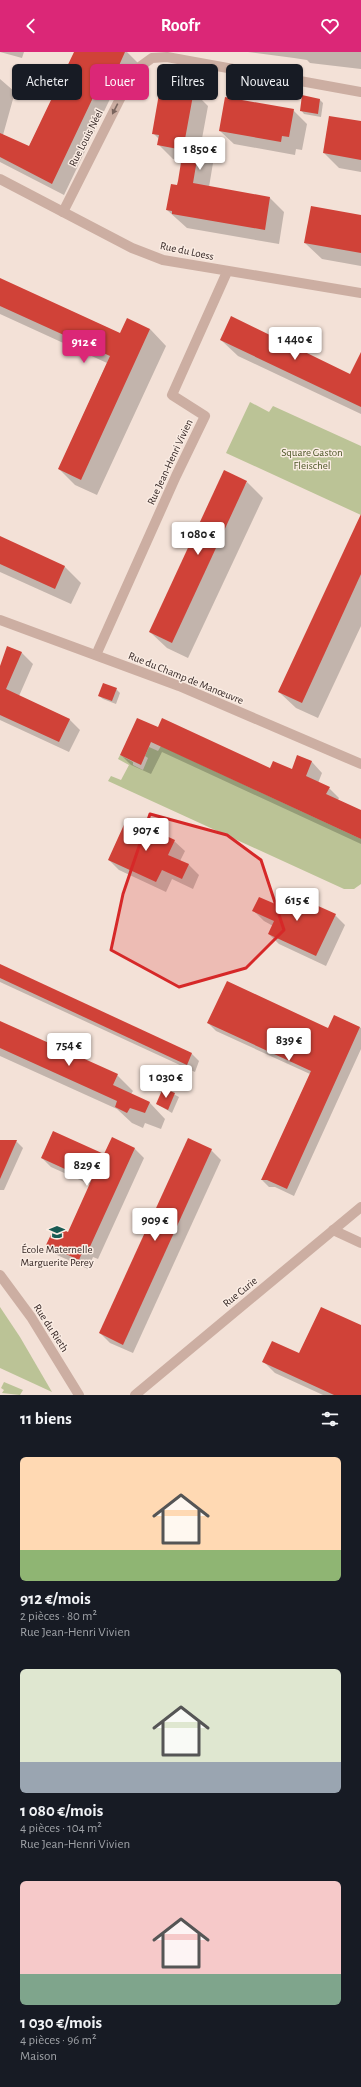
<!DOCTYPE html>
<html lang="fr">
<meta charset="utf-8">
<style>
:root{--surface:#171b24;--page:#242831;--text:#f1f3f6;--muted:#9ea1a6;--accent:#db2777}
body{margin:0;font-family:"Alegreya Sans",sans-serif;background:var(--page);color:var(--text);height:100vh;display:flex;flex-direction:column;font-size:15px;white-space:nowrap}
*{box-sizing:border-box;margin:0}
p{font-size:13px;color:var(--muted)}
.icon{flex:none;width:22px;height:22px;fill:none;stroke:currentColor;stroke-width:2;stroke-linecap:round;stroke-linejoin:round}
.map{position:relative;height:1343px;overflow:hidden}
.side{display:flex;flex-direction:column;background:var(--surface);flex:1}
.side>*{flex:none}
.banner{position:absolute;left:12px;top:12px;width:337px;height:36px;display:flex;gap:8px}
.price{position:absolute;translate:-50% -34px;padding:0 9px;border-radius:4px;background:#fff;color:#222;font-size:13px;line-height:26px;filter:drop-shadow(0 1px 2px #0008)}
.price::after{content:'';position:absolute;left:50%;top:24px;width:12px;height:9px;margin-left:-6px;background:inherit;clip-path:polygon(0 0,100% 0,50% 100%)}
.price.selected{background:var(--accent);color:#fff}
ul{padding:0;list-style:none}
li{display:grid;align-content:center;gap:8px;height:212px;padding:0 20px}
li span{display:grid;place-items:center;height:124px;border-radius:6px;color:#555}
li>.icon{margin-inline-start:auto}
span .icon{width:72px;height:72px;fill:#fffc;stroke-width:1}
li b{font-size:17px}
h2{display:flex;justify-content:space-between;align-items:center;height:48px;padding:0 20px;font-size:17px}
.pill{padding:0 14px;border-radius:6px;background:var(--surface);box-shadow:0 1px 3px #0004;font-size:14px;line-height:36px}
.pill.selected{background:var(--accent);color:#fff}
header{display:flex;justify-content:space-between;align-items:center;height:52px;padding:0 20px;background:var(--accent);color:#fff;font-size:18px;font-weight:700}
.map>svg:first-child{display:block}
.green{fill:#bbc396}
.shadow{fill:#0003}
.building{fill:#d04238}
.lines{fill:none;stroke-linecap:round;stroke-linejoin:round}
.minor{stroke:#ccaea2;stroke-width:10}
.oneway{fill:#79645d}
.marked{fill:#d62828;fill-opacity:0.2;stroke:#d62828;stroke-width:3;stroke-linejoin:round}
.labels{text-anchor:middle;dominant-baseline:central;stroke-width:3;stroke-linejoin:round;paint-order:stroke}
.street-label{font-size:11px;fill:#352725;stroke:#faece3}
.park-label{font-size:11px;fill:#4d5627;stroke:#faece3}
.poi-label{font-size:11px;fill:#352725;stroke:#faece3}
</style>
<header><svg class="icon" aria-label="back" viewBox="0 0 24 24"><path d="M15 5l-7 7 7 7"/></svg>Roofr<svg class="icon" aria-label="heart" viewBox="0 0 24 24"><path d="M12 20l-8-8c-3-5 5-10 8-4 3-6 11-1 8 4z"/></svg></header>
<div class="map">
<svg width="361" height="1343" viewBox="0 0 361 1343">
<rect width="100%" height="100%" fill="#f3e1d7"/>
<g class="green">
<path d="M 250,350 L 269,360 L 273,354 L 361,394 L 361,463 L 226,401 Z"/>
<path d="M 161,694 L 361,787 L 361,832 L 354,837 L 344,837 L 108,729 L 111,724 L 121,728 L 129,713 L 118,707 L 120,703 L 133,710 L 133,713 L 143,718 L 148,706 L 145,704 L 149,695 L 158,699 Z"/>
<path d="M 0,1255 L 20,1285 L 52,1340 L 0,1316 Z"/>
<path d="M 4,1330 L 23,1338 L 20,1343 L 2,1341 L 4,1338 L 1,1336 Z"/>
</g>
<g class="shadow">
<path d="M 0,0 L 24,0 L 22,6 Z"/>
<path d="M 75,0 L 127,0 L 138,11 L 130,30 L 120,26 L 64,143 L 0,110 L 0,27 L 15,40 L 3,83 L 29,95 Z"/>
<path d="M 248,0 L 361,0 L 361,17 L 310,11 L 307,8 L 294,6 Z"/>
<path d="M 168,39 L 193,39 L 208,54 L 201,92 L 214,105 L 209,135 L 270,146 L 284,160 L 279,192 L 187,176 L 167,158 L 178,134 L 182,109 L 173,107 L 158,92 L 159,87 L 153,81 Z"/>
<path d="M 320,48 L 323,51 L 321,65 L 304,62 L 301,58 Z"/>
<path d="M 293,58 L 307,72 L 302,98 L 296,97 L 295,103 L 234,92 L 220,79 Z"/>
<path d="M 361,70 L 361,120 L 339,116 L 324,101 Z"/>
<path d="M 361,164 L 361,214 L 322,207 L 305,191 Z"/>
<path d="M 0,227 L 121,282 L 150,277 L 166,294 L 97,443 L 75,433 L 59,417 L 107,311 L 0,262 Z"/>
<path d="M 221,288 L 351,323 L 361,319 L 361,362 L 238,304 Z"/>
<path d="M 247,430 L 263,446 L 188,606 L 167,596 L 150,580 Z"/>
<path d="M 361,483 L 361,574 L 318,666 L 296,656 L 279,640 Z"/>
<path d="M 0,485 L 65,515 L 81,531 L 71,552 L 0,520 Z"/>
<path d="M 11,597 L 22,601 L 33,612 L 19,644 L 69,667 L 80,678 L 69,700 L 0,668 L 0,620 Z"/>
<path d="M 116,637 L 120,641 L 116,652 L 103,647 L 99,644 Z"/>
<path d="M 158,676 L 271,717 L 292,719 L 298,705 L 312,710 L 322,721 L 318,731 L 329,736 L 339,746 L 338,748 L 361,759 L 361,792 L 162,700 L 151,722 L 131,713 L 121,703 Z"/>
<path d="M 174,789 L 185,799 L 180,809 L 189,813 L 199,823 L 193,837 L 172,827 L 166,840 L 119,818 L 109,808 Z"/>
<path d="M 281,856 L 335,863 L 345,873 L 326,914 L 279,892 L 269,882 L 273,874 L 264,869 L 254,859 Z"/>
<path d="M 0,913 L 192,1002 L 199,1009 L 195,1020 L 0,930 Z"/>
<path d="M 335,964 L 361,976 L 361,997 L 294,1144 L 275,1135 L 269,1135 L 262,1128 L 310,1022 L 216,979 L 208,971 L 329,977 Z"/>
<path d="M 0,970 L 117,1023 L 133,1039 L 131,1042 L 150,1051 L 165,1067 L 161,1077 L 145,1071 L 143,1076 L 132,1071 L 117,1057 L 0,1004 Z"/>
<path d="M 164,1037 L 179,1045 L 172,1061 L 157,1052 Z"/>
<path d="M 112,1087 L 135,1097 L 144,1106 L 98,1207 L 93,1205 L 88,1217 L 57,1203 L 48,1193 L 68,1182 L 91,1133 L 51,1115 L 42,1106 L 104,1104 Z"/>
<path d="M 188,1088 L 211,1098 L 221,1108 L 133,1301 L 110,1291 L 100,1281 Z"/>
<path d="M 0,1089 L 16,1089 L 23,1096 L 4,1138 L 0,1138 Z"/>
<path d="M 361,1274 L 361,1343 L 323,1343 L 275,1321 L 264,1310 L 300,1302 Z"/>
</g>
<g class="building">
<path d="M 74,0 L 125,0 L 117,18 L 108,14 L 52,132 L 0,105 L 0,81 L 29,94 Z"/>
<path d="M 167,33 L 194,38 L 185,87 L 200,90 L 193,131 L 270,145 L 265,178 L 172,162 L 172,159 L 166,158 L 171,132 L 177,133 L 178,129 L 183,98 L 157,93 L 159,83 L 152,82 L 160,36 L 167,38 Z"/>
<path d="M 302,43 L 320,47 L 318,62 L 300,59 Z"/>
<path d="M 225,45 L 294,57 L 289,85 L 282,84 L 281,90 L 219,79 Z"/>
<path d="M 329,64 L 361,69 L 361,108 L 323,101 Z"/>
<path d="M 311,154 L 361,163 L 361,201 L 304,191 Z"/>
<path d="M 0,226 L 120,281 L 127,266 L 150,277 L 81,428 L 58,417 L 110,304 L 0,254 Z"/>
<path d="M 231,264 L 350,322 L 361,300 L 361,355 L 220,288 Z"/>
<path d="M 224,418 L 247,429 L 172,591 L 149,580 Z"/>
<path d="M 361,462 L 361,522 L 302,651 L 278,640 Z"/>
<path d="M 0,484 L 65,514 L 55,537 L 0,512 Z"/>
<path d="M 7,594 L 22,600 L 6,637 L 70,667 L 59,690 L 0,663 L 0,614 Z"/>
<path d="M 103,631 L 117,636 L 112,649 L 98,644 Z"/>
<path d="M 137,666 L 158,675 L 162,666 L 270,716 L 273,709 L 292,717 L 297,703 L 312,709 L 306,724 L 330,735 L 326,742 L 361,758 L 361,787 L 151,690 L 141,713 L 120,703 Z"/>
<path d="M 127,766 L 175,788 L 168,803 L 189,812 L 182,827 L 162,818 L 156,830 L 108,808 Z"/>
<path d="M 287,840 L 336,862 L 316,904 L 268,882 L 274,869 L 252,859 L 259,845 L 280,854 Z"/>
<path d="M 0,912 L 192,1001 L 187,1013 L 0,926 Z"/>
<path d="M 227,929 L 328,976 L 334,963 L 360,975 L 287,1137 L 267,1128 L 261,1128 L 311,1019 L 207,971 Z"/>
<path d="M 0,969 L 118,1022 L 113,1033 L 150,1050 L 145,1061 L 130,1056 L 127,1061 L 115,1055 L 117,1049 L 0,996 Z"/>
<path d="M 163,1036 L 175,1041 L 168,1058 L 156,1052 Z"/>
<path d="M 53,1079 L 104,1102 L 112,1085 L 135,1096 L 88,1199 L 84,1196 L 79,1208 L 46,1193 L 55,1174 L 68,1180 L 91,1129 L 41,1106 Z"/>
<path d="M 188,1086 L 212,1097 L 123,1293 L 99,1281 Z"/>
<path d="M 0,1088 L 17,1088 L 0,1127 Z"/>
<path d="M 321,1255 L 361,1273 L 361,1343 L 334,1343 L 262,1310 L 272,1289 L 299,1301 Z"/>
</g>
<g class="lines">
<g class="minor">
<path d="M 0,127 L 132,196 L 163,208 L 361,241"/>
<path d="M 63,160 L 134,19 L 152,6 L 167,5 L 361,40"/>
<path d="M 0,568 L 179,634 L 361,712"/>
<path d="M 96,603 L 176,424 L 205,364 L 172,343 L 227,220"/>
<path d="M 333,1178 L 361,1191"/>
<path d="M 0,1223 L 31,1265 L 79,1343"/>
<path d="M 135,1343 L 361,1155"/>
</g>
</g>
<defs><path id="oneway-solid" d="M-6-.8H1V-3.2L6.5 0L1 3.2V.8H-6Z"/></defs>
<use class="oneway" href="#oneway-solid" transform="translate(115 57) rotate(117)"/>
<path class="marked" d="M 150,762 L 227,783 L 261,808 L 284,878 L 246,916 L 179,935 L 111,898 L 123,842 Z"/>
<defs>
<symbol id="school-bare" viewBox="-9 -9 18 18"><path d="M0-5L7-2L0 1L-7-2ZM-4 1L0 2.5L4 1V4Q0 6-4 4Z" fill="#185a53" stroke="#faece3" stroke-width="2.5" paint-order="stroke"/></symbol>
</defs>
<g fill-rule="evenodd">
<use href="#school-bare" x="46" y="1169" width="22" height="22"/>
</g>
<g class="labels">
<g class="street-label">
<text transform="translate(86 86) rotate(-63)">Rue Louis Néel</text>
<text transform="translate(187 199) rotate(12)">Rue du Loess</text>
<text transform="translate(170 410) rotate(-65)">Rue Jean-Henri Vivien</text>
<text transform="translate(186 626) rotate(22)">Rue du Champ de Manœuvre</text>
<text transform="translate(240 1240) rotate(-39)">Rue Curie</text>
<text transform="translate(51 1276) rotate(57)">Rue du Rieth</text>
</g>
<g class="park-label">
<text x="312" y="400">Square Gaston<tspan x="312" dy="13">Fleischel</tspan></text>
</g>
<g class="poi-label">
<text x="57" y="1197">École Maternelle<tspan x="57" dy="13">Marguerite Perey</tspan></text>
</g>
</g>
</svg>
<b class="price" style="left:200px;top:119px">1 850 €</b>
<b class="price" style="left:295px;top:309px">1 440 €</b>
<b class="price selected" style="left:84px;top:312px">912 €</b>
<b class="price" style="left:198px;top:504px">1 080 €</b>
<b class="price" style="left:146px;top:800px">907 €</b>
<b class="price" style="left:297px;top:870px">615 €</b>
<b class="price" style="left:289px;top:1010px">839 €</b>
<b class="price" style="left:69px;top:1015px">754 €</b>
<b class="price" style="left:166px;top:1047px">1 030 €</b>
<b class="price" style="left:87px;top:1135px">829 €</b>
<b class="price" style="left:155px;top:1190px">909 €</b>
<div class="banner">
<a class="pill">Acheter</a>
<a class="pill selected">Louer</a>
<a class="pill">Filtres</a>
<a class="pill">Nouveau</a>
</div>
</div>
<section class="side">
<h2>11 biens<svg class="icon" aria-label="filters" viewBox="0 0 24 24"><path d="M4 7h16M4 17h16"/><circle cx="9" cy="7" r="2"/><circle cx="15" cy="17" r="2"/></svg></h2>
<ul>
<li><span style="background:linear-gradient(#ffd9b3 75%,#8fb573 0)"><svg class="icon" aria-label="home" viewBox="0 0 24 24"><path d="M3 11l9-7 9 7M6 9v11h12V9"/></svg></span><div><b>912 €/mois</b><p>2 pièces · 80 m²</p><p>Rue Jean-Henri Vivien</p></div></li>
<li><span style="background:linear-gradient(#dfe7d0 75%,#9aa5b1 0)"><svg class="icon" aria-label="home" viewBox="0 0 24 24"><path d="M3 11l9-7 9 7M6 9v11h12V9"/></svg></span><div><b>1 080 €/mois</b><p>4 pièces · 104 m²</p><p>Rue Jean-Henri Vivien</p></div></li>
<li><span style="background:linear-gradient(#f6c9c9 75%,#7fa58c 0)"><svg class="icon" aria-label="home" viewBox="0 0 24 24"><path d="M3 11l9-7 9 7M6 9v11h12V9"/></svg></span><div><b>1 030 €/mois</b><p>4 pièces · 96 m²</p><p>Maison</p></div></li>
</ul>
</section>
